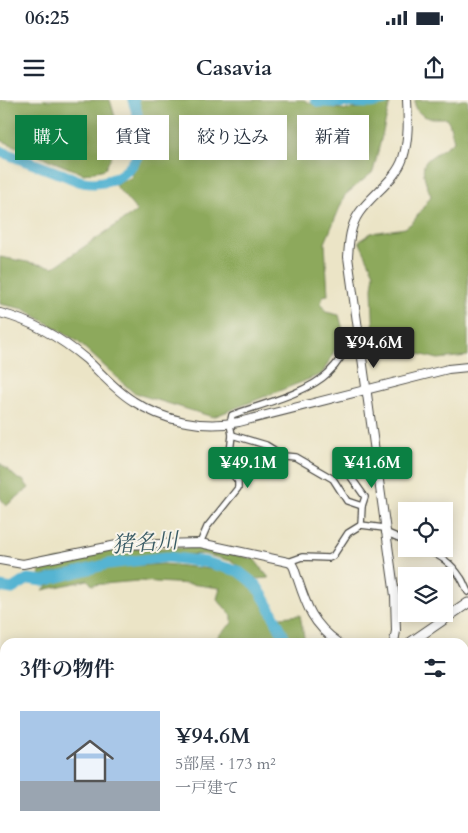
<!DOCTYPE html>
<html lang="ja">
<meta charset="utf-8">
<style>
:root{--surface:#fff;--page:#f2f2f3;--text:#1f2937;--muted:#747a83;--line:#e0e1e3;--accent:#0b8043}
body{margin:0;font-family:Cardo,"Noto Serif JP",serif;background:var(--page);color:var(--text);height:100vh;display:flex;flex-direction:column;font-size:19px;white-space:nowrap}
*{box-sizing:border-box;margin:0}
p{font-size:16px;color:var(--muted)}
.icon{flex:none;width:28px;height:28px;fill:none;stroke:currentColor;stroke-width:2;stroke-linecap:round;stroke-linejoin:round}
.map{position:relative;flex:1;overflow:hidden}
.sheet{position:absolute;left:0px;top:538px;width:469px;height:196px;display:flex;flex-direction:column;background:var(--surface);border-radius:15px 15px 0 0;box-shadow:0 2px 12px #0003}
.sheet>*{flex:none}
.hud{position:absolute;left:15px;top:15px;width:439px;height:45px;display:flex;gap:10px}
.controls{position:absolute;left:398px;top:402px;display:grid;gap:10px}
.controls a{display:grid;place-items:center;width:55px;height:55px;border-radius:0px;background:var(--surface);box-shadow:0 2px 12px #0003;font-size:25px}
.price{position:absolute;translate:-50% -42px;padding:0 11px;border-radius:5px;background:var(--accent);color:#fff;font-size:16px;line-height:32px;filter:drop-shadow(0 1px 2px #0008)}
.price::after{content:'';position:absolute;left:50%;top:30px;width:15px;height:11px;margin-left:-8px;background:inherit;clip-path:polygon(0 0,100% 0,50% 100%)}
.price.on{background:#222;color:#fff}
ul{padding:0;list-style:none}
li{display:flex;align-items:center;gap:15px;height:125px;padding:0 20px}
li+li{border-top:1px solid var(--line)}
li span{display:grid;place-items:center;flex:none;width:140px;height:100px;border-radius:0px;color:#555}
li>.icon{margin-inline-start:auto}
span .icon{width:60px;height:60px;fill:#fffc;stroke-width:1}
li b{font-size:21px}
h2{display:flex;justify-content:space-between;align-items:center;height:60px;padding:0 20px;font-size:21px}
.chip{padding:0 18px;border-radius:0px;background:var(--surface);box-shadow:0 2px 12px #0003;font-size:18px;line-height:45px}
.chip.on{background:var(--accent);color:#fff}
.status{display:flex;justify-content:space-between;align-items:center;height:35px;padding:0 25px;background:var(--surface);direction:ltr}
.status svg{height:14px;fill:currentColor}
header{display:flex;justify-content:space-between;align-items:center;height:65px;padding:0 20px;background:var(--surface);font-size:22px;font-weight:700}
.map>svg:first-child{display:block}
.forest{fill:#8da95b;stroke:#5c6a43}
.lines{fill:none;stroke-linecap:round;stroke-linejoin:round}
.stream{stroke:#54b4d2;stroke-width:2}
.river{stroke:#54b4d2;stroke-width:11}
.minor-casing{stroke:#484742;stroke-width:8}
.tertiary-casing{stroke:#484742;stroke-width:10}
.primary-casing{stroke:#484742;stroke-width:11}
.minor{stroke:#fff;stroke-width:5.5}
.tertiary{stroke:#fff;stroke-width:8}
.primary{stroke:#fff;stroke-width:9}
.labels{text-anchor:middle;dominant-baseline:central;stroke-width:4;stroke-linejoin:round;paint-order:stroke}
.water-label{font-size:22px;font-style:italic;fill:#395b65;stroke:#f7f3e8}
</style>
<div class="status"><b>06:25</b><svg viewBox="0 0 49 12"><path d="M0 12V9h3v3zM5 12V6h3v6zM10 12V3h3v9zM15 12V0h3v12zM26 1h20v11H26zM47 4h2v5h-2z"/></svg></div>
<header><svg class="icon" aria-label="menu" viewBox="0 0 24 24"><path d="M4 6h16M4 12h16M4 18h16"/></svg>Casavia<svg class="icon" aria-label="share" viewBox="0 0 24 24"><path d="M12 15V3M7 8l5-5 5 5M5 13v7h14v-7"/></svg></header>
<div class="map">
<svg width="468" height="733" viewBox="0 0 468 733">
<rect width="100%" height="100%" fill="#f7f3e8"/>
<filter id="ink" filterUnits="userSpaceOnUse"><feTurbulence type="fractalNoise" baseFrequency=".02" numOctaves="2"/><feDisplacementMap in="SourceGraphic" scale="10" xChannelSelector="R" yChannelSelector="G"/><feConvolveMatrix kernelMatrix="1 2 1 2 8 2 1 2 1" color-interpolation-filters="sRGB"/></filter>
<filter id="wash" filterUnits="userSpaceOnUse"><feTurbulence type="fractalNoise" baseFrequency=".0096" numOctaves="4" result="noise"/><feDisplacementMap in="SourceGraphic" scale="20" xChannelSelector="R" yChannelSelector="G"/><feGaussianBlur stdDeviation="1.12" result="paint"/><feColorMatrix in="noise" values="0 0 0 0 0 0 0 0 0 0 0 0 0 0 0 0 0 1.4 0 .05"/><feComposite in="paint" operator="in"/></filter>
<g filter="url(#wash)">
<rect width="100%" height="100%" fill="#ebe4c6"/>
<g class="forest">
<path d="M 0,0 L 110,0 L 121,37 L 105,69 L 84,74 L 0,40 Z"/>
<path d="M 136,0 L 304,0 L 310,3 L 346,10 L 390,3 L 373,72 L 345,95 L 325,143 L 328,195 L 323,196 L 321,204 L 326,212 L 339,215 L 344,233 L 322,274 L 213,317 L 134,293 L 77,241 L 24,209 L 0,204 L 0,157 L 54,167 L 137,111 L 114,84 L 131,78 L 147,31 Z"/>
<path d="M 415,0 L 468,0 L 468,256 L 438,259 L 374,242 L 372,188 L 374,173 L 359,141 L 371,133 L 405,128 L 413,122 L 431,96 C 415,56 425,64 454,41 L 449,22 L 445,18 C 430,18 425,20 415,8 Z"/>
<path d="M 0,363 L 18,379 L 23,380 L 29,388 L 6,406 L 0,397 Z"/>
<path d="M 111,448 L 204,448 L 254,459 L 269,478 L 254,479 L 232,461 L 203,454 L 185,455 L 159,453 L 101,461 L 39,477 L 41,464 Z"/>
<path d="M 163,464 L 230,471 L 255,488 L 272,518 L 300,515 L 305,542 L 212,542 L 232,523 L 232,516 L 217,499 L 220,488 L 190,484 L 138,481 L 92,485 L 88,480 L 43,490 C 50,480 92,471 105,468 C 124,465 144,466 163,464 Z"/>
<path d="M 468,595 L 468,733 L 380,733 L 385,729 L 464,729 L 464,601 Z"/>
</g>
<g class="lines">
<path class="stream" d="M 240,729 L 240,733"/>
<g class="river">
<path d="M 316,0 L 319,2 L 370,3 L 385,0"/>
<path d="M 0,51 C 19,59 38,65 58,73 C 66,75 74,80 83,82 C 113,87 140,70 141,37 C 141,25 137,12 133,0"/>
<path d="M 0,487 L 12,489 L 28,479 L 44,481 L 108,464 L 167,457 L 205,462 L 238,471 L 256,485 L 266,501 L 287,542"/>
<path d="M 106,733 L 116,729"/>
</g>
</g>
</g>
<g filter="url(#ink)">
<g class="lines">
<defs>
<g id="minor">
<path d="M 232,335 L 266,345 L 284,356 L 295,357 L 333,379 L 347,401 L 362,406"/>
<path d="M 347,355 L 346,370 L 365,397 L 362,406 L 361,425"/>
<path d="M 385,432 L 406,441"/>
<path d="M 200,443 L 207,427 L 238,388 L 238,381 L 228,369 L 232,335 L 230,324 L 232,315 C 259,305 308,293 328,273 C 339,263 346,250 351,237 L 358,234"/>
<path d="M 425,449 C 440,456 451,462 461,478 C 464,482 465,487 468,492"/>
<path d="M 288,462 L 302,457 L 329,458 L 333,456 L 348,433 L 361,425 L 384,428"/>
<path d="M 0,685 L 5,691"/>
<path d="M 30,729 L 32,733"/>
<path d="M 294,729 L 297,733"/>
</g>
<g id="tertiary">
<path d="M 0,213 C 32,221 62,239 87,260 C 102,274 115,290 133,301 C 164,321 202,329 239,322 L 448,269 L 468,267"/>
<path d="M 0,460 L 23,464 L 117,445 L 200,443 L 288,462 L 292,464 L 294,468 C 305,500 309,522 338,542"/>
<path d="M 394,542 L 396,531 L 395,496 L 348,157 C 349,142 350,126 359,113 C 372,94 396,80 403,58 C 409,39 408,19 407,0"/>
</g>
<g id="primary">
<path d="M 411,542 L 468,503"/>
<path d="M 287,733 L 289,729"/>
</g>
</defs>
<use href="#minor" class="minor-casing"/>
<use href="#tertiary" class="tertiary-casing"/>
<use href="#primary" class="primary-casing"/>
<use href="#minor" class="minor"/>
<use href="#tertiary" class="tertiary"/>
<use href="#primary" class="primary"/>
</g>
</g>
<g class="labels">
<g class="water-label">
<text transform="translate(145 443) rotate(-4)">猪名川</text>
</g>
</g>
</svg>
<div class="controls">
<a><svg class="icon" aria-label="locate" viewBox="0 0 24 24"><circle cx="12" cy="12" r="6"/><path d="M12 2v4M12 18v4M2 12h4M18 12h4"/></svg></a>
<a><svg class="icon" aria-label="layers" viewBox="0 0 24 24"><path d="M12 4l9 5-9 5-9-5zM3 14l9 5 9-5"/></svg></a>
</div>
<b class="price on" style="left:374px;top:269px">¥94.6M</b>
<b class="price" style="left:248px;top:389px">¥49.1M</b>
<b class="price" style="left:372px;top:389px">¥41.6M</b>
<div class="hud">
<a class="chip on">購入</a>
<a class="chip">賃貸</a>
<a class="chip">絞り込み</a>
<a class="chip">新着</a>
</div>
<section class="sheet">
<h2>3件の物件<svg class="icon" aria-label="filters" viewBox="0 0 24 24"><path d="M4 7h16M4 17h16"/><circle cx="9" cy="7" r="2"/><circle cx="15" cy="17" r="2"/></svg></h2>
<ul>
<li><span style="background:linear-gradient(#a9c7e8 70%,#9aa5b1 0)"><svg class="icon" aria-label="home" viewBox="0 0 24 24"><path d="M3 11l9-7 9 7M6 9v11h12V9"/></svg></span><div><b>¥94.6M</b><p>5部屋 · 173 m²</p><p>一戸建て</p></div></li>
</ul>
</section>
</div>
